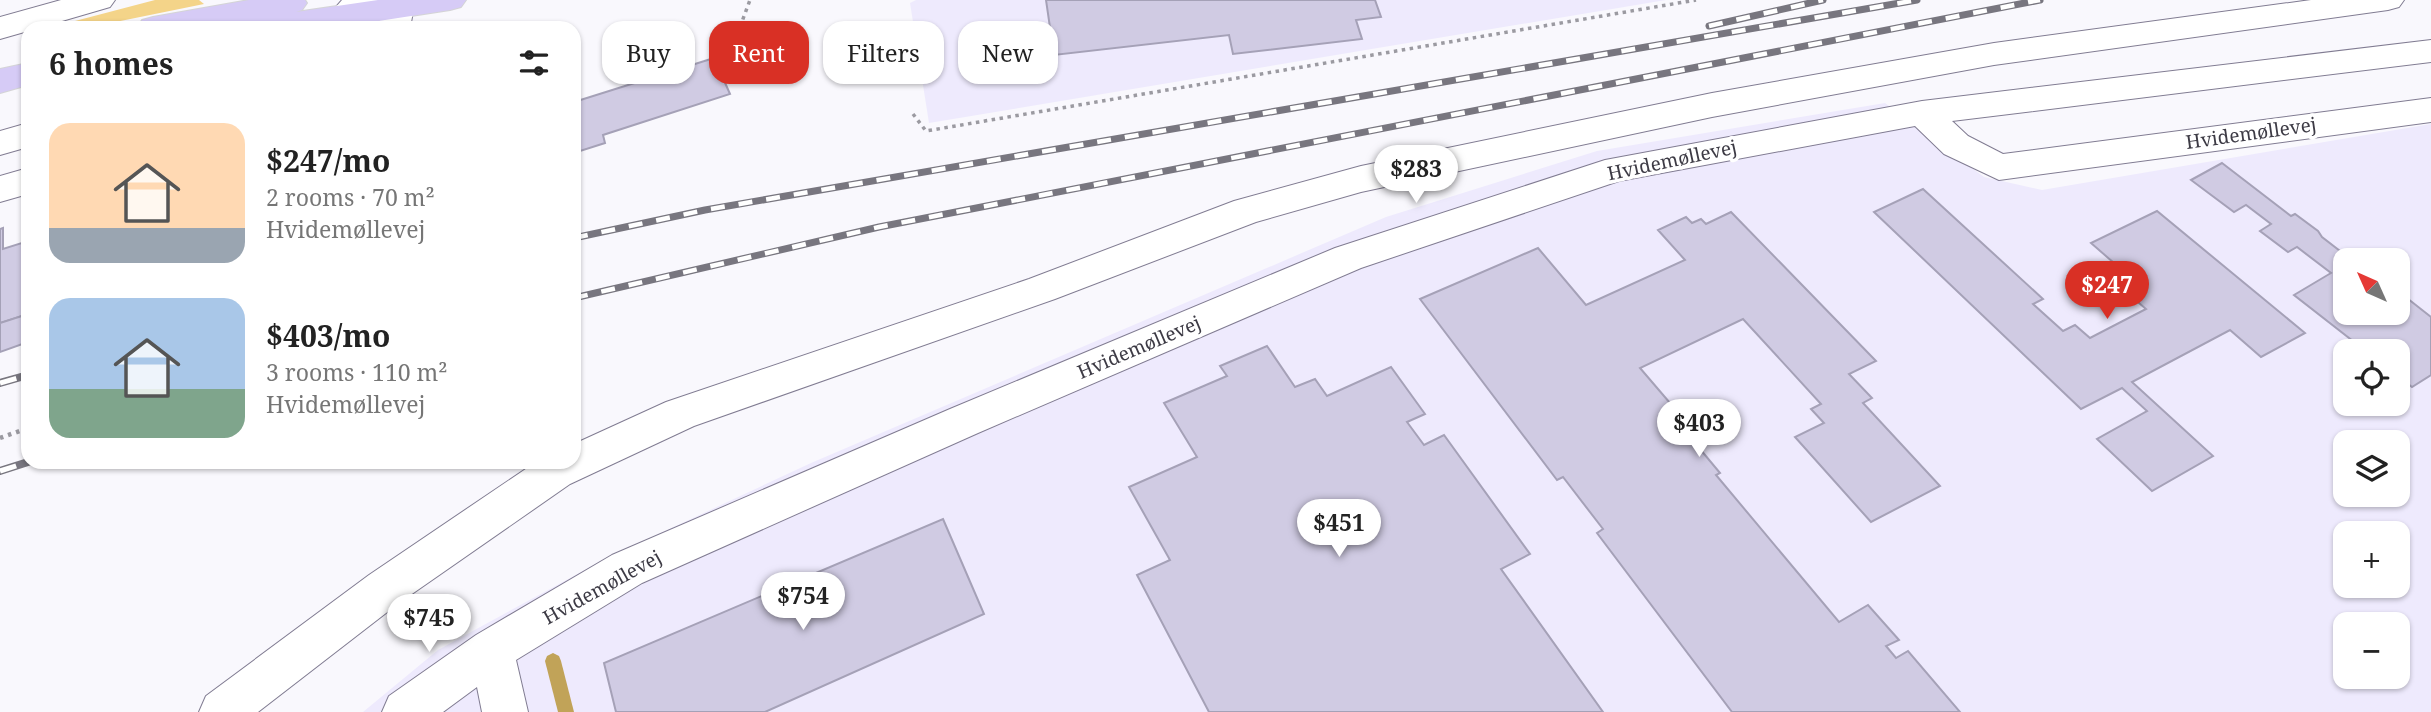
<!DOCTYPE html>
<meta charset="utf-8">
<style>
:root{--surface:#fff;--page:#f6f6f6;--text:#222;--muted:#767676;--accent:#d93025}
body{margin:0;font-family:"Noto Serif",serif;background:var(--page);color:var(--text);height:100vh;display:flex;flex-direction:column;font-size:26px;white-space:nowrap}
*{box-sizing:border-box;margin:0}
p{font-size:23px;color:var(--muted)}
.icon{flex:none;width:38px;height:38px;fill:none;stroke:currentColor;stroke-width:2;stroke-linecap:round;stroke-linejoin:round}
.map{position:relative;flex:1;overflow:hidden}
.drawer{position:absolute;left:21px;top:21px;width:560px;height:448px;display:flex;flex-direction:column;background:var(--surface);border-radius:21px;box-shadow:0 2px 5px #0004}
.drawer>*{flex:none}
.banner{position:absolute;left:602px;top:21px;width:665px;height:63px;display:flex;gap:14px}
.needle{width:46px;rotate:315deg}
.fabs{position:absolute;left:2333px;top:248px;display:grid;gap:14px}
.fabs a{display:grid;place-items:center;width:77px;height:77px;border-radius:14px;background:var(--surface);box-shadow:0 2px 5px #0004;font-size:35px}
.price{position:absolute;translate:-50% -60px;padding:0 16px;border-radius:24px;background:#fff;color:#222;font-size:23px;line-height:46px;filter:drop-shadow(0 2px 4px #0008)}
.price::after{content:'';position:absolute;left:50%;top:42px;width:21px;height:16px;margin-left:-10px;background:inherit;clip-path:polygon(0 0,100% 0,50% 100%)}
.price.selected{background:var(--accent);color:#fff}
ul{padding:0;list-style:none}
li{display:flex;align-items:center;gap:21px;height:175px;padding:0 28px}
li span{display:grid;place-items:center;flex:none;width:196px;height:140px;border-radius:21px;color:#555}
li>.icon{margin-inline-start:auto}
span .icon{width:84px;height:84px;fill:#fffc;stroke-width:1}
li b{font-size:30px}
h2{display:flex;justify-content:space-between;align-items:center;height:84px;padding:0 28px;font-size:30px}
.pill{padding:0 24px;border-radius:21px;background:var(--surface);box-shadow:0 2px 5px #0004;font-size:24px;line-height:63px}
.pill.selected{background:var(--accent);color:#fff}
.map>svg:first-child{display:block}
.built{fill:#eeeafd;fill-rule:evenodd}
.green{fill:#f4d489}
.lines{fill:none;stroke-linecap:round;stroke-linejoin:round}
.stream{fill:#c1a358;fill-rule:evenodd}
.building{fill:#d0cbe3;stroke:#a5a1b7;stroke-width:2}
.minor-casing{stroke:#817c92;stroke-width:2}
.major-casing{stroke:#d4d4d6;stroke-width:2}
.path-far1{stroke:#9b9aa1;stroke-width:3.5;stroke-dasharray:3.5 4.5;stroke-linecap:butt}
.path{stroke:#9b9aa1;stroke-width:4.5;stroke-dasharray:3.5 5;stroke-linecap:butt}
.minor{fill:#fff;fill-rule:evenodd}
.major{fill:#d6cbf6;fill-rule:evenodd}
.rail-far1-casing{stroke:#78767f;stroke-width:7}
.rail-casing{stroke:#78767f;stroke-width:8}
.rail-far1{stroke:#fff;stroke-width:4.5;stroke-dasharray:14;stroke-linecap:butt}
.rail{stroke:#fff;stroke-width:5;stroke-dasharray:17;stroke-linecap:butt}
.labels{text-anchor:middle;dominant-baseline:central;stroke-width:7;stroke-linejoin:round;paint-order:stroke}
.street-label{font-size:19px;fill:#3d3b45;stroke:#fff}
</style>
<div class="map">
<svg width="2431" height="712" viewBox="0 0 2431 712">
<rect width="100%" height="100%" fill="#f9f8fd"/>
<g class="built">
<path d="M 916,0 L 1666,0 L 929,123 L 910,3 Z"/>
<path d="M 1885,103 L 1984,177 L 2042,190 L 2431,124 L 2431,712 L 363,712 L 438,650 L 605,559 L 811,463 L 1386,217 L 1597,151 ZM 2345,261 L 2398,261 L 2398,313 L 2345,313 ZM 2345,352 L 2398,352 L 2398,404 L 2345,404 ZM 2345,443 L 2398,443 L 2398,495 L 2345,495 ZM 2345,534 L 2398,534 L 2398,586 L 2345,586 ZM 2345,625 L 2398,625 L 2398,677 L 2345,677 Z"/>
</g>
<path class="green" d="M 155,0 L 199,0 L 204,4 L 86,28 L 72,28 L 75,21 Z"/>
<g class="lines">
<path class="stream" d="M 553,653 L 559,656 L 561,661 L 574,712 L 558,712 L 545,661 L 547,656 Z"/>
</g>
<g class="building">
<path d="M 1046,0 L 1375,0 L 1381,17 L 1356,20 L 1362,39 L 1233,54 L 1229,35 L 1054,55 Z"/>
<path d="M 714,58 L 730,94 L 603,135 L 605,143 L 574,153 L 574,102 Z"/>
<path d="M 2222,163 L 2291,216 L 2295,214 L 2318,231 L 2322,237 L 2353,261 L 2345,261 L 2345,313 L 2398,313 L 2398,291 L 2431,317 L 2431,375 L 2412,387 L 2398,376 L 2398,352 L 2367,352 L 2294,295 L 2331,273 L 2297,247 L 2288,252 L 2260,231 L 2271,224 L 2246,205 L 2234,212 L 2191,180 Z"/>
<path d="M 1923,189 L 2043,299 L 2033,304 L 2063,331 L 2075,325 L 2090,338 L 2146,309 L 2132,297 L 2145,290 L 2091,243 L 2157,211 L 2305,333 L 2261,357 L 2230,330 L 2132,382 L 2213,456 L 2152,491 L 2097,439 L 2147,411 L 2122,388 L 2081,409 L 1874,212 Z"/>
<path d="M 1731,212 L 1876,361 L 1849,374 L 1872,398 L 1863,403 L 1940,486 L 1871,522 L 1795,437 L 1824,423 L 1811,409 L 1821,404 L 1743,319 L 1640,368 L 1682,417 L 1675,419 L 1720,473 L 1716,475 L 1839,622 L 1868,605 L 1899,640 L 1886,646 L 1896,658 L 1908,651 L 1960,712 L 1732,712 L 1597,533 L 1603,529 L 1563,477 L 1557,480 L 1420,299 L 1538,248 L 1586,305 L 1685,260 L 1658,230 L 1686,217 L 1692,223 L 1701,219 L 1706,224 Z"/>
<path d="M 3,228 L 3,249 L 28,241 L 28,314 L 0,323 L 0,229 Z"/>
<path d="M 28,314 L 28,342 L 0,352 L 0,323 Z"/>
<path d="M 1267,346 L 1295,387 L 1315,379 L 1327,396 L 1391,367 L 1425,414 L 1407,422 L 1424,445 L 1444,435 L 1530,554 L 1501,569 L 1603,712 L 1209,712 L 1137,575 L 1170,560 L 1129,487 L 1197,457 L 1164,403 L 1227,376 L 1220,366 Z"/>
<path d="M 943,519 L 984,614 L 765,712 L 616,712 L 604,663 Z"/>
</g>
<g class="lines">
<defs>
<g id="minor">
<path d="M 61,0 L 115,0 L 110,7 L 38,28 L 28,28 L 28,31 L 0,39 L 0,17 Z"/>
<path d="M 342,0 L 410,0 L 414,6 L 410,28 L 378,28 L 382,10 L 376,3 L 360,19 L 359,28 L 327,28 L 329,15 Z"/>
<path d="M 2311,0 L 2404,0 L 2399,7 L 2388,10 L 1994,65 L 1712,117 L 1361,192 L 1256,222 L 1055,299 L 694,426 L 570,484 L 399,603 L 258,712 L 199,712 L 206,696 L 369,575 L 536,462 L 574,462 L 574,444 L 666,402 L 1029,279 L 1234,201 L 1361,166 L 1712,93 L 1994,43 Z"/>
<path d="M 2431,40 L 2431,62 L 1952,121 L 1968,136 L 2003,154 L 2431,98 L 2431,122 L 1999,180 L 1944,154 L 1915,126 L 1619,181 L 1361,268 L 978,433 L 642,583 L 516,660 L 528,712 L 482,712 L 477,687 L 443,712 L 382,712 L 389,696 L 476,635 L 612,555 L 950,409 L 1335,248 L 1605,160 L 1922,101 Z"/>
<path d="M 28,123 L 28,147 L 0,155 L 0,131 Z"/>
<path d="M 28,168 L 28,194 L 0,202 L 0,176 Z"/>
</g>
<g id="major">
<path d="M 249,0 L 305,0 L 307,3 L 302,10 L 296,12 L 378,0 L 466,0 L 461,7 L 450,10 L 333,28 L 245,28 L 249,21 L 212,28 L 137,28 L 142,20 L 153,17 Z"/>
<path d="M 28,63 L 28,85 L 0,93 L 0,69 Z"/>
</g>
</defs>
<use href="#minor" class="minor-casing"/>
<use href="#major" class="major-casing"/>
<g class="path-far1">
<path d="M 740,27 L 750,0"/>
<path d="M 913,114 L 926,131 L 1696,0"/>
</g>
<path class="path" d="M 0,438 L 28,428"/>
<use href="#minor" class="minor"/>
<use href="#major" class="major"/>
<defs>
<g id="rail-far1">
<path d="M 1709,26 L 1823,0"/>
<path d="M 574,238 L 705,210 L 1917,0"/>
<path d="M 574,298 L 879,227 L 2040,0"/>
</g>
<g id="rail">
<path d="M 0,383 L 28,375"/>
<path d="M 0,471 L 28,462"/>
</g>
</defs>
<use href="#rail-far1" class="rail-far1-casing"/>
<use href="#rail" class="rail-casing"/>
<use href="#rail-far1" class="rail-far1"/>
<use href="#rail" class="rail"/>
</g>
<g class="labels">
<g class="street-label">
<text transform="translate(2251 133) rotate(-8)">Hvidemøllevej</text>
<text transform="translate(1672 160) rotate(-12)">Hvidemøllevej</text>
<text transform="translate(1139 347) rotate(-23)">Hvidemøllevej</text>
<text transform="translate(602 587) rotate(-29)">Hvidemøllevej</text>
</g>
</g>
</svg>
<div class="fabs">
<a><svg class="needle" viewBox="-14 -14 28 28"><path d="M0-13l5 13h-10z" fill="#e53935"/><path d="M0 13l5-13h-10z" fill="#767676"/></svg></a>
<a><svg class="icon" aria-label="locate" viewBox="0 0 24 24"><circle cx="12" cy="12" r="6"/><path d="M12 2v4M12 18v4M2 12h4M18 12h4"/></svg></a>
<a><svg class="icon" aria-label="layers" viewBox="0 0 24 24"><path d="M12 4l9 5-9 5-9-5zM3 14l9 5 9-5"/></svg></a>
<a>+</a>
<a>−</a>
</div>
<b class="price" style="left:1416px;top:205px">$283</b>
<b class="price selected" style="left:2107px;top:321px">$247</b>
<b class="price" style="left:1699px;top:459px">$403</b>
<b class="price" style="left:1339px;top:559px">$451</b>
<b class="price" style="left:803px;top:632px">$754</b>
<b class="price" style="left:429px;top:654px">$745</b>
<div class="banner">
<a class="pill">Buy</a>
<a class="pill selected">Rent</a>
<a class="pill">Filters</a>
<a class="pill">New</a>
</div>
<section class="drawer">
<h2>6 homes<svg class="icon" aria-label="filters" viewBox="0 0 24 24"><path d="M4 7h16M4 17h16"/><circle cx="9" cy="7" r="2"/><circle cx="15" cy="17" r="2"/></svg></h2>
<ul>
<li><span style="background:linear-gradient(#ffd9b3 75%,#9aa5b1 0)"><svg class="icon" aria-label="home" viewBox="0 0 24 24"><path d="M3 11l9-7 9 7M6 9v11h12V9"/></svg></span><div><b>$247/mo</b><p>2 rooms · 70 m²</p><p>Hvidemøllevej</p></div></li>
<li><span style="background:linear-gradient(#a9c7e8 65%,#7fa58c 0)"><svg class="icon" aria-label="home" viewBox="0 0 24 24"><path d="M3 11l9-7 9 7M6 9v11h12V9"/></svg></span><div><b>$403/mo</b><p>3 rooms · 110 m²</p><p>Hvidemøllevej</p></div></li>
</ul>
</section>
</div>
